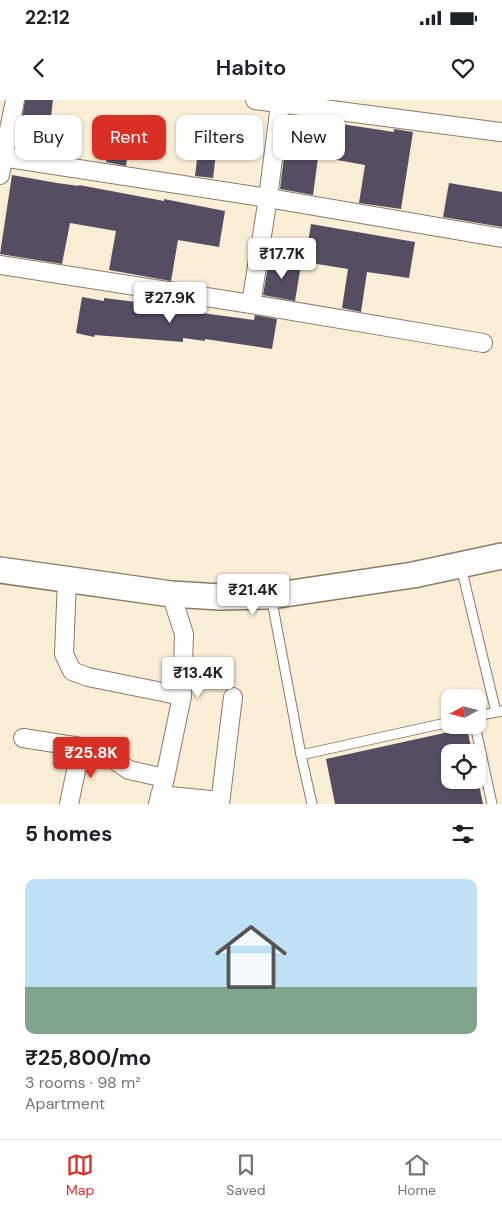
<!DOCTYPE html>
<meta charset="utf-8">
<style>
:root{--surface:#fff;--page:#f6f6f6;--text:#202124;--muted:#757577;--line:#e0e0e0;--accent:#d93025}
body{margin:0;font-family:"DM Sans",sans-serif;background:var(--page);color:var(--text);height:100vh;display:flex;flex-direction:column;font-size:19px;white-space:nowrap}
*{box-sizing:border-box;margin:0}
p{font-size:16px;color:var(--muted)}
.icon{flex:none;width:28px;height:28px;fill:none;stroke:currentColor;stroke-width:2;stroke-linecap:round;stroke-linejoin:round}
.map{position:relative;height:704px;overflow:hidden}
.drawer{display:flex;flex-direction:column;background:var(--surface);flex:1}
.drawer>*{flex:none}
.top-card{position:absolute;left:15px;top:15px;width:472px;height:45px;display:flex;gap:10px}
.needle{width:32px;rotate:263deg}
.buttons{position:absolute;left:441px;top:589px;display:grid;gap:10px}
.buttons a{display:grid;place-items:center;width:45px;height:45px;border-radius:10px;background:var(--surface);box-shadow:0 1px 4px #0004;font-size:25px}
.price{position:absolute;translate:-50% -42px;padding:0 11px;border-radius:5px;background:#fff;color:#222;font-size:16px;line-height:32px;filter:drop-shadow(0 1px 2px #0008)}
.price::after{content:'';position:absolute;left:50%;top:30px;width:15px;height:11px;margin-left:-8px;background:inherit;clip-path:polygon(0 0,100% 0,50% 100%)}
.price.on{background:var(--accent);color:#fff}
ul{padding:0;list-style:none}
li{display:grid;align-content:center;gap:10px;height:265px;padding:0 25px}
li+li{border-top:1px solid var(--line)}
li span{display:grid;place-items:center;height:155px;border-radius:10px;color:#555}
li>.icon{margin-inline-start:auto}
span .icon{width:90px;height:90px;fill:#fffc;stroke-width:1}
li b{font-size:21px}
h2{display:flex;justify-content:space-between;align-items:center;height:60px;padding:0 25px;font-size:21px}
.pill{padding:0 18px;border-radius:10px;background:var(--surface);box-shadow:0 1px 4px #0004;font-size:18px;line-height:45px}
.pill.on{background:var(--accent);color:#fff}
.status{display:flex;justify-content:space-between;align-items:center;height:35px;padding:0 25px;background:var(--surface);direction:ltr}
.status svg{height:14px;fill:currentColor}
header{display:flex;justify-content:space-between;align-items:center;height:65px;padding:0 25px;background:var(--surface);font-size:22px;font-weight:600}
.tabs{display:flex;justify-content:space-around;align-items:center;height:70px;border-top:1px solid var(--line);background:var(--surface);font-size:14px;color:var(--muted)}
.tabs a{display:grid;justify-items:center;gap:2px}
.tabs .on{color:var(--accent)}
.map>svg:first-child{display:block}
.building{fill:#554d61}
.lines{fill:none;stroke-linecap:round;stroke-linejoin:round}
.lane-casing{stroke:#887d68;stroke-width:11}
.street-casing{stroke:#887d68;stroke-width:20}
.secondary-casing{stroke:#887d68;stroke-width:28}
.lane{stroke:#fff;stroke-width:9}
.street{stroke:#fff;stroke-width:18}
.secondary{stroke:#fff;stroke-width:25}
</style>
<div class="status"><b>22:12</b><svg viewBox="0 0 49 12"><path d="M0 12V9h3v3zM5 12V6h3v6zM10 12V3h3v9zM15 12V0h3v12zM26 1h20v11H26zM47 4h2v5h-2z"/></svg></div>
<header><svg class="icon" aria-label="back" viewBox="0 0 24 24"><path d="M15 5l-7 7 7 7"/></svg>Habito<svg class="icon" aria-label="heart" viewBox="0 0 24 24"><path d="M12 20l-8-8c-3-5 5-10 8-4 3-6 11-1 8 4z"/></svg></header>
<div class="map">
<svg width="502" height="704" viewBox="0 0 502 704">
<rect width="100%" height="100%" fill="#faeed7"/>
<g class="building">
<path d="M 25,0 L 53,0 L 49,33 L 20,30 Z"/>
<path d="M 289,16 L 394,32 L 394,29 L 413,32 L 401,109 L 359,103 L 365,65 L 320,57 L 318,58 L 313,95 L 280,89 Z"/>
<path d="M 110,34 L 130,36 L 126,66 L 106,62 Z"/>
<path d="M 200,35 L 218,37 L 213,78 L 195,76 Z"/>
<path d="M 12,75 L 57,83 L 79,86 L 79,85 L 164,101 L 164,99 L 225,111 L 219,147 L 178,140 L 171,181 L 109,170 L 116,131 L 70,123 L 62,164 L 0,154 Z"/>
<path d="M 449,83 L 502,92 L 502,127 L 443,117 Z"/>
<path d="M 311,124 L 415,142 L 409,178 L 367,172 L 361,212 L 342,208 L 348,169 L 305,162 Z"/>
<path d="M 269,160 L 301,165 L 295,201 L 263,195 Z"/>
<path d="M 82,197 L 104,201 L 104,198 L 169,206 L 187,209 L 187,211 L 254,220 L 255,215 L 277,219 L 272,249 L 205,239 L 205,241 L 183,238 L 183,242 L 95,235 L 94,237 L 76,233 Z"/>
<path d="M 467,628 L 472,652 L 450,652 L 450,680 L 478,680 L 483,704 L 335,704 L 326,659 Z"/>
</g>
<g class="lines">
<defs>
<g id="lane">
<path d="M 461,467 L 496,612"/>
<path d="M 271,496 L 301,655 L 450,622"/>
<path d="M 478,616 L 502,611"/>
<path d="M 475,625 L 492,704"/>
<path d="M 301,655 L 312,704"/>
</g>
<g id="street">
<path d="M 255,0 L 500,32"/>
<path d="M 0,57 L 268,98 L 502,138"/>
<path d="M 0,75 L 15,0"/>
<path d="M 0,165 L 251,204 L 483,243"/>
<path d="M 251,204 L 268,98 L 280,4"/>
<path d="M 67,479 L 64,554 L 72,571 L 88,577 L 182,596"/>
<path d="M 23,638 L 93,649 L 113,659 L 129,670 L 165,678"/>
<path d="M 160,695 L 220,701"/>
<path d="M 69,704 L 81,647"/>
<path d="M 158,704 L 165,678 L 182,596 L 184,534 L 171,494"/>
<path d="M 220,704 L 233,597"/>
</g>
<path id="secondary" d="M 0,470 L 171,494 L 220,497 L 271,496 L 413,475 L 502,456"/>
</defs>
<use href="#lane" class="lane-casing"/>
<use href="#street" class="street-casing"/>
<use href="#secondary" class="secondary-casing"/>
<use href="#lane" class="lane"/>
<use href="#street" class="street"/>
<use href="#secondary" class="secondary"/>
</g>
</svg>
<div class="buttons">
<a><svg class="needle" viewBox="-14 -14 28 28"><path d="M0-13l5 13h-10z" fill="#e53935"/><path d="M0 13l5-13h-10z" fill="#757577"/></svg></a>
<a><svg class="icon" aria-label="locate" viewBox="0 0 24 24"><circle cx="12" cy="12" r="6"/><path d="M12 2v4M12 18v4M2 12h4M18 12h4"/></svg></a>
</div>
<b class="price" style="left:282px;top:180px">₹17.7K</b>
<b class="price" style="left:170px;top:224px">₹27.9K</b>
<b class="price" style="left:253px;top:516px">₹21.4K</b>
<b class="price" style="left:198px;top:599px">₹13.4K</b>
<b class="price on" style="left:91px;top:679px">₹25.8K</b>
<div class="top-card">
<a class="pill">Buy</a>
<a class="pill on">Rent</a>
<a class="pill">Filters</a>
<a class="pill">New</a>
</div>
</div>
<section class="drawer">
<h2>5 homes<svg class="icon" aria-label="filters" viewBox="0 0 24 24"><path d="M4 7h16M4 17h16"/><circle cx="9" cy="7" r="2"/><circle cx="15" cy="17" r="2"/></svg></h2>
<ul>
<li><span style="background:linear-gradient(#bfe0f5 70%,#7fa58c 0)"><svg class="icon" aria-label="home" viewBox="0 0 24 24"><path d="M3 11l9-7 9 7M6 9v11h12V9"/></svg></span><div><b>₹25,800/mo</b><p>3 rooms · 98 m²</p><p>Apartment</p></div></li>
</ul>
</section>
<nav class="tabs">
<a class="on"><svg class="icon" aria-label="map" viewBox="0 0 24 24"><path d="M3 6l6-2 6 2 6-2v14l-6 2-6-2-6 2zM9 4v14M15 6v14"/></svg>Map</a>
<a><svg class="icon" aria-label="saved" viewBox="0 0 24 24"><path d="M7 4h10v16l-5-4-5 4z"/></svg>Saved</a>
<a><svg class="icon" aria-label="home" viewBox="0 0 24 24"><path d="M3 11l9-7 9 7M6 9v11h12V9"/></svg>Home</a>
</nav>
